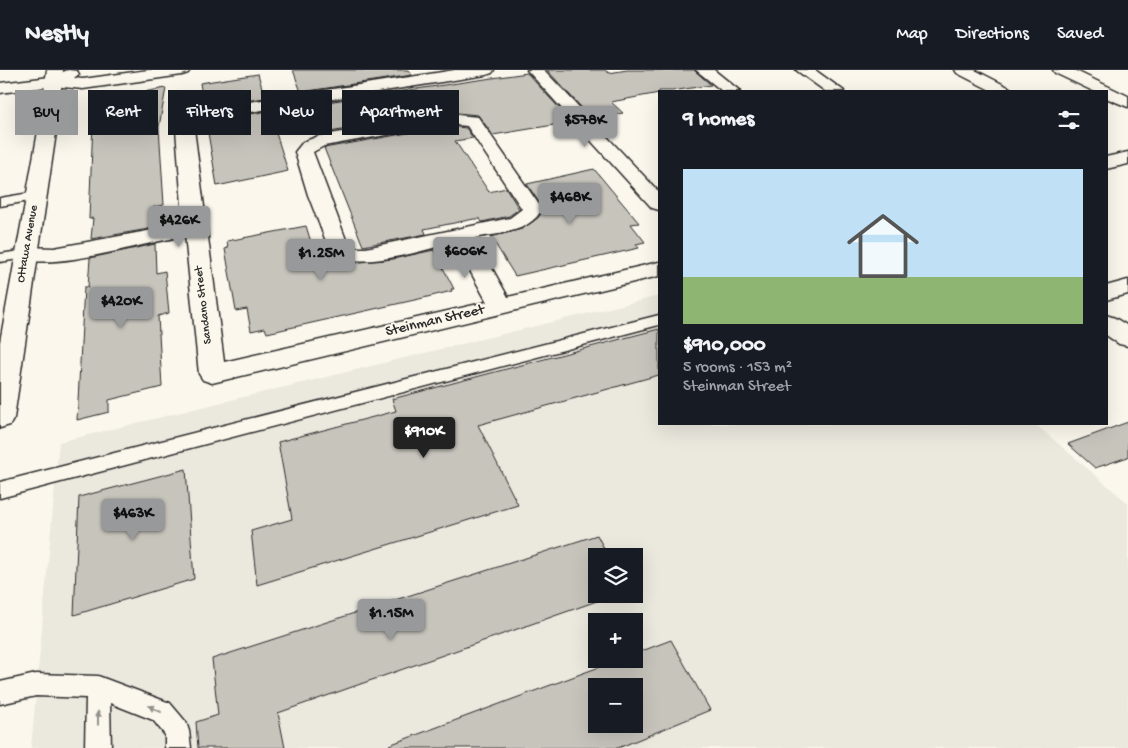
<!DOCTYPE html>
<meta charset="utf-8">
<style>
:root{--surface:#171b24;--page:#20242c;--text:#f1f3f6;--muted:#9ea1a6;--line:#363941;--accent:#98999b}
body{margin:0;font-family:"Gochi Hand",sans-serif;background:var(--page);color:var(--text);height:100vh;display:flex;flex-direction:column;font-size:19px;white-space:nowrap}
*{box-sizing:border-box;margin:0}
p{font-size:16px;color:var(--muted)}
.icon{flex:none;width:28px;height:28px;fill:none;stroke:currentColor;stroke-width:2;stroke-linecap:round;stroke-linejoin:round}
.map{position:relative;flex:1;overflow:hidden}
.panel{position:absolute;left:658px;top:20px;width:450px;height:335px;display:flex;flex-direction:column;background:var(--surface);border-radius:0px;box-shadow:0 5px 20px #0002}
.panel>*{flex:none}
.hud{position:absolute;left:15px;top:20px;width:475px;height:45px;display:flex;gap:10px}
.buttons{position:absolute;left:588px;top:478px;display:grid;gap:10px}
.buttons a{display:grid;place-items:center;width:55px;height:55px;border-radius:0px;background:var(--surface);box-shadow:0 5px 20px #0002;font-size:25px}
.price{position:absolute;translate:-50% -42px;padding:0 11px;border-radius:5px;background:var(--accent);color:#111;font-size:16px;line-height:32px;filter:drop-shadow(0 1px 2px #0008)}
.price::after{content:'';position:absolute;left:50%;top:30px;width:15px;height:11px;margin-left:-8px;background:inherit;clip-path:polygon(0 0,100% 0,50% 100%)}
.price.on{background:#222;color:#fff}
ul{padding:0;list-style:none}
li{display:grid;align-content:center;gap:10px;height:265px;padding:0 25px}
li+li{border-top:1px solid var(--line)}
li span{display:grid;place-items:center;height:155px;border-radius:0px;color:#555}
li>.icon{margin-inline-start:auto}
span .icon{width:90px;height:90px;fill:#fffc;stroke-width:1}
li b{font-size:21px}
h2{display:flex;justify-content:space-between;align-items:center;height:60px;padding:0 25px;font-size:21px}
.chip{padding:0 18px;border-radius:0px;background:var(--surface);box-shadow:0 5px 20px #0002;font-size:18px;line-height:45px}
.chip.on{background:var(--accent);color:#111}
header{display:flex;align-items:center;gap:30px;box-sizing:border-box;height:70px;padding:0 25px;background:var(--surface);border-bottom:1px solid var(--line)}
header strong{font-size:24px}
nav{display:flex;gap:28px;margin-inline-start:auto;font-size:18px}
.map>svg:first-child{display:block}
.built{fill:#ebe8de;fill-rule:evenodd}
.building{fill:#c7c4bc;stroke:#2b2b2b;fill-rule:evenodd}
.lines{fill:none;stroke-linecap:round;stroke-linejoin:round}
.service-casing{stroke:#2b2b2b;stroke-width:3}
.minor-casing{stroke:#2b2b2b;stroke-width:3}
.tertiary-casing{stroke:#2b2b2b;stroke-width:3}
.primary-casing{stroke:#2b2b2b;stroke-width:3}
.service{fill:#fbf7ec;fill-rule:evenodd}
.minor{fill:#fbf7ec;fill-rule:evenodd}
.tertiary{fill:#fbf7ec;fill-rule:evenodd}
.primary{fill:#fbf7ec;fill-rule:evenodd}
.oneway{fill:#93918c}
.labels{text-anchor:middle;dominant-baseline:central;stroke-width:4;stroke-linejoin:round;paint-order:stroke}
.far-street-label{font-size:12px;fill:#2b2b2b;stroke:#fbf7ec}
.street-label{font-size:15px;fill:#2b2b2b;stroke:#fbf7ec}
</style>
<header>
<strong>Nestly</strong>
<nav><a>Map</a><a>Directions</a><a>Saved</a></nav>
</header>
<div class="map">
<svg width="1128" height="678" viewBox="0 0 1128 678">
<rect width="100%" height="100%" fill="#fbf7ec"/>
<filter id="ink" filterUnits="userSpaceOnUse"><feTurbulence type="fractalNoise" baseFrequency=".02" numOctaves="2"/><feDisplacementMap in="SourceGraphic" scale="10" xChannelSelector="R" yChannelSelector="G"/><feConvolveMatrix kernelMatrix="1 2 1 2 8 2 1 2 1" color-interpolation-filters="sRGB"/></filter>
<g filter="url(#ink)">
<path class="built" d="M 659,226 L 659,354 L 1035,354 L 1128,433 L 1128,678 L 31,678 L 59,372 ZM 596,486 L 634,486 L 634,524 L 596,524 ZM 596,551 L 634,551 L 634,589 L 596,589 ZM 596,616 L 634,616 L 634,654 L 596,654 Z"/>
<g class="building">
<path d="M 293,0 L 408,0 L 412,5 L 301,22 Z"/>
<path d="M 547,0 L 605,0 L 609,3 L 627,0 L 694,0 L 711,15 L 672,21 L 659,21 L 659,23 L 611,32 L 623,43 L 592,49 Z"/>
<path d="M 527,3 L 572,52 L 493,65 L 478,45 L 447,42 L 318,64 L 306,35 Z"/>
<path d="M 258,4 L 265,28 L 204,37 L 200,13 Z"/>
<path d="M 166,18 L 159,57 L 164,135 L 154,137 L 154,158 L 91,169 L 93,148 L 89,149 L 93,53 L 136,47 L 136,30 L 143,22 Z"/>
<path d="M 269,41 L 288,101 L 217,116 L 206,51 Z"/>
<path d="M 447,56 L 466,58 L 473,68 L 455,71 L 489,122 L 506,118 L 519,139 L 509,146 L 482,152 L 480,149 L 474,149 L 424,159 L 426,164 L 363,176 L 324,78 Z"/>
<path d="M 594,99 L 639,153 L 631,154 L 645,172 L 636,174 L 639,178 L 515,206 L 491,167 L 522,159 L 538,148 L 544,140 L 527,114 Z"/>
<path d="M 306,156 L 320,201 L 361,192 L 393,189 L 434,180 L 454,219 L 451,219 L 452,221 L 419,229 L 267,263 L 265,258 L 251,261 L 247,239 L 236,241 L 225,179 L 228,178 L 227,171 Z"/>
<path d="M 155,174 L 156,203 L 165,201 L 169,243 L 158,246 L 162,317 L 109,330 L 109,342 L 77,350 L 84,217 L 88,217 L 90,188 Z"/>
<path d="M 659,259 L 659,305 L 478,355 L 518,435 L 257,515 L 251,461 L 292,449 L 278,372 L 396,341 L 392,329 Z"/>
<path d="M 1128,352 L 1128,387 L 1095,398 L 1068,374 Z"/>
<path d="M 186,399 L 194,509 L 74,545 L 79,427 Z"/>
<path d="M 597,465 L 608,486 L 596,486 L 596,524 L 617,524 L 278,643 L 285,678 L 198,678 L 196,652 L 218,645 L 212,589 Z"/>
<path d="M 671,570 L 710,640 L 618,678 L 390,678 L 389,675 L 621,589 L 634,589 L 634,584 ZM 596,616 L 634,616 L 634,654 L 596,654 Z"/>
</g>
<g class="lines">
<defs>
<g id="service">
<path d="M 36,122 L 41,123 L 42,126 L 41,129 L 0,136 L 0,128 Z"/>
<path d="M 26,180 L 33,184 L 31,187 L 0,192 L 0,184 Z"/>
<path d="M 659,245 L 659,255 L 0,428 L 0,412 Z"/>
<path d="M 36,604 L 98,606 L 170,633 L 186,652 L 189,661 L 191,678 L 165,678 L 165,665 L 153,650 L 110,633 L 111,678 L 85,678 L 86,628 L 36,626 L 0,634 L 0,612 Z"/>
</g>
<g id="minor">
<path d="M 455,0 L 494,0 L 492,3 L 486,5 L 193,51 L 224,292 L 487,232 L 455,173 C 419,180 365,201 331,184 L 308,125 L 295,82 L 303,72 L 319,66 L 447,44 L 478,47 L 542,139 C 529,163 499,163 475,168 L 508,227 L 659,192 L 659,206 L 212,313 L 203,310 L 199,304 L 185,164 L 170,169 C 128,177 58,199 18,189 L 15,184 L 18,179 L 26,177 L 54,178 L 164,158 L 183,148 L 175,47 L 178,43 ZM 447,54 L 467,56 L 522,139 L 510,148 L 366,178 L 353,178 L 348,175 L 313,82 L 324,76 Z"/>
<path d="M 527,0 L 544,0 L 659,122 L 659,140 L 652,138 Z"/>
<path d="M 696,0 L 714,0 L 740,21 L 722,21 Z"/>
<path d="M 796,0 L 815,0 L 844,21 L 825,21 Z"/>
<path d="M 955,0 L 975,0 L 1010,18 L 1012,21 L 992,21 L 957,3 Z"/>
<path d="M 1053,0 L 1074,0 L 1128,26 L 1128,37 L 1106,28 L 1106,21 L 1093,21 L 1055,3 Z"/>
<path d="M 1128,82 L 1128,94 L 1106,99 L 1106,87 Z"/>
<path d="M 1128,210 L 1128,224 L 1106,230 L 1106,216 Z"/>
<path d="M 1106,245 L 1115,248 L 1128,256 L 1128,276 L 1119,274 L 1106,265 Z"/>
</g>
<path id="tertiary" d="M 47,0 L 63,0 L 57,56 L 14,348 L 10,355 L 0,358 L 0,272 L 39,56 Z"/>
<path id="primary" d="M 68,0 L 77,1 L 79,4 L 74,8 L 83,9 L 148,0 L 190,0 L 188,3 L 182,5 L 83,19 L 53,16 L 0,23 L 0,13 L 50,7 Z"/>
</defs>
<use href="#service" class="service-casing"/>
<use href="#minor" class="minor-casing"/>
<use href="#tertiary" class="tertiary-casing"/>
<use href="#primary" class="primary-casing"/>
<use href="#service" class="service"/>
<use href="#minor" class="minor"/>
<use href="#tertiary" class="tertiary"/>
<use href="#primary" class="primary"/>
</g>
<defs><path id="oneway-solid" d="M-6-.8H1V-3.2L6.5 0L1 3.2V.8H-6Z" transform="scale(1.25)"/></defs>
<g class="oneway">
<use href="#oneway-solid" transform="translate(155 639) rotate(-153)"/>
<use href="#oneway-solid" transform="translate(98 648) rotate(-90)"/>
</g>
</g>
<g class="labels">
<g class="far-street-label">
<text transform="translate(28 174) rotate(-80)">Ottawa Avenue</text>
<text transform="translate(204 235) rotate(-97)">Sandano Street</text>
</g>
<g class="street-label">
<text transform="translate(435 251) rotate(-13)">Steinman Street</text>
</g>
</g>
</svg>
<div class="buttons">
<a><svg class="icon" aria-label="layers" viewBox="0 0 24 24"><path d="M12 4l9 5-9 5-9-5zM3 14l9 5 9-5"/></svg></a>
<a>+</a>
<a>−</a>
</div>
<b class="price" style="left:585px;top:78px">$578K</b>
<b class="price" style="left:570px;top:155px">$468K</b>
<b class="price" style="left:179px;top:178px">$426K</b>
<b class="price" style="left:465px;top:209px">$606K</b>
<b class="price" style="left:321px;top:211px">$1.25M</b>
<b class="price" style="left:121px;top:259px">$420K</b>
<b class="price on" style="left:424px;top:389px">$910K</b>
<b class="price" style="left:133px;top:471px">$463K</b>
<b class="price" style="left:391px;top:571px">$1.15M</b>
<div class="hud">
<a class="chip on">Buy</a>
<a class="chip">Rent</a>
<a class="chip">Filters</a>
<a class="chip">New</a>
<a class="chip">Apartment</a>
</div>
<section class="panel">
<h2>9 homes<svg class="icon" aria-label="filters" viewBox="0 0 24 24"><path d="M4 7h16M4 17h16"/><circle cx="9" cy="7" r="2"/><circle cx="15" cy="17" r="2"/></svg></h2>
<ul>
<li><span style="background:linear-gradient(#bfe0f5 70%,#8fb573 0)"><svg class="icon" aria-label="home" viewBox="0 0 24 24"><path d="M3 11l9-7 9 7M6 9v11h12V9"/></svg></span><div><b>$910,000</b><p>5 rooms · 153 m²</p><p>Steinman Street</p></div></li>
</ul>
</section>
</div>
